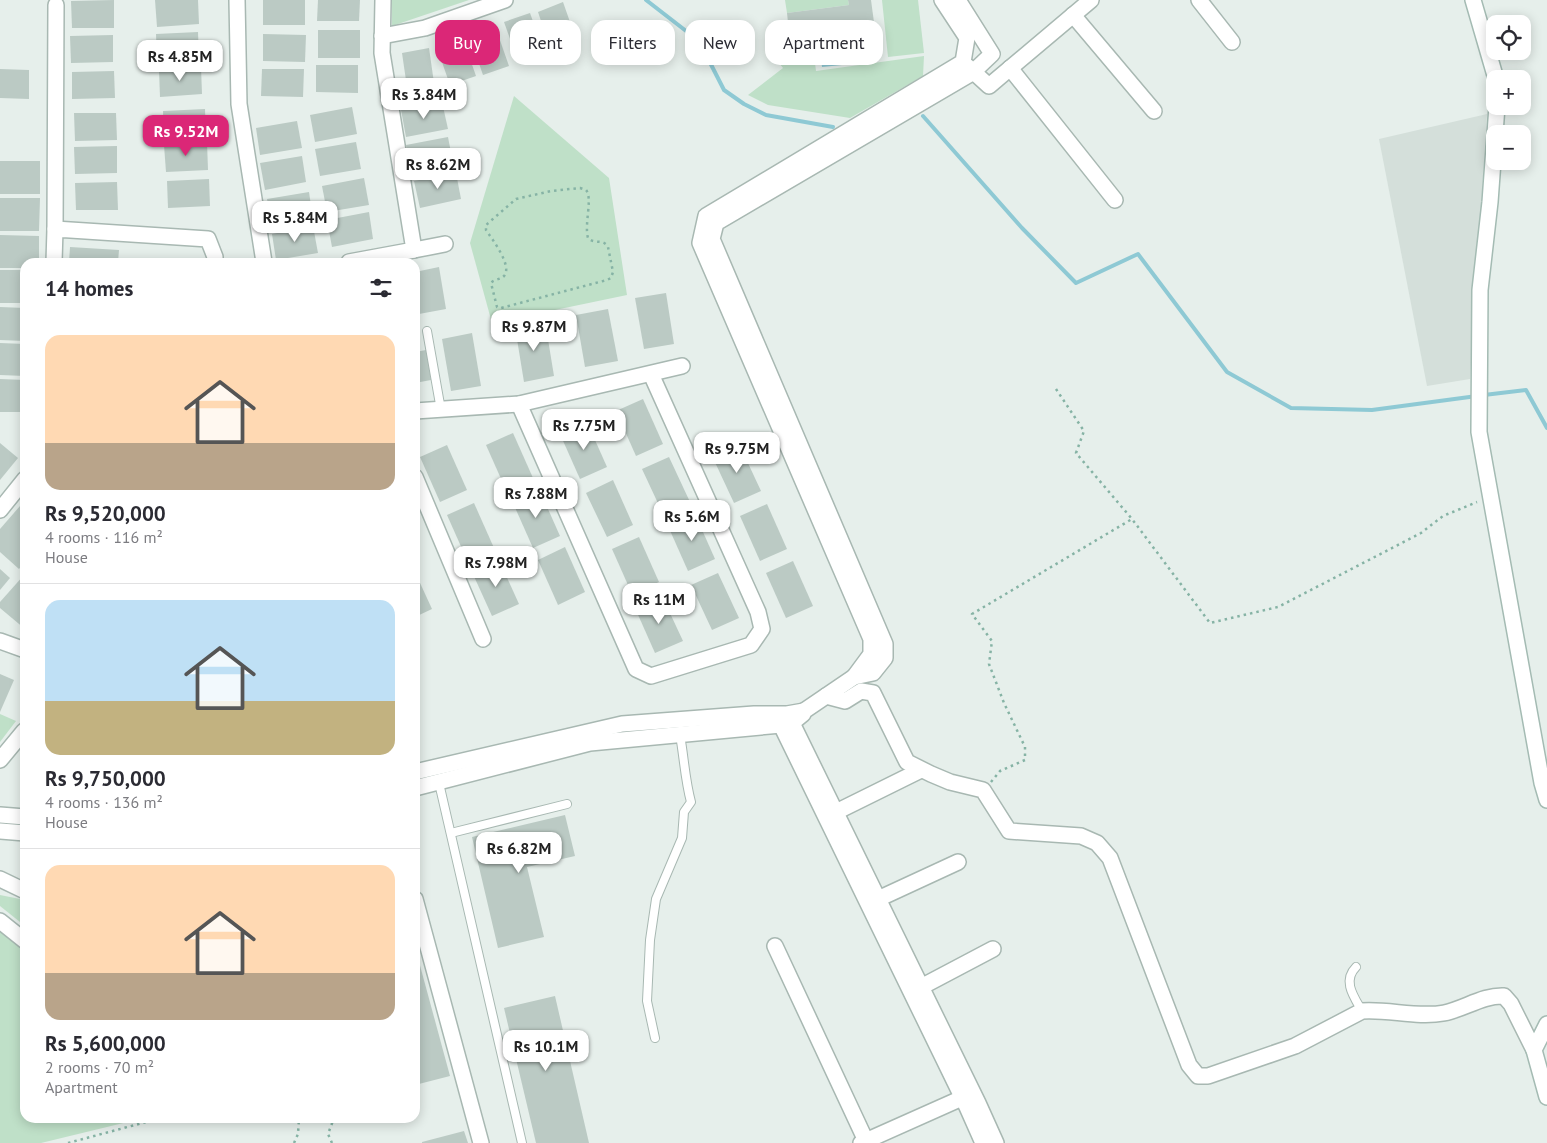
<!DOCTYPE html>
<meta charset="utf-8">
<style>
:root{--surface:#fff;--page:#f7f7f7;--text:#2b2b33;--muted:#7c7c81;--line:#e1e1e2;--accent:#db2777}
body{margin:0;font-family:"PT Sans",sans-serif;background:var(--page);color:var(--text);height:100vh;display:flex;flex-direction:column;font-size:19px;white-space:nowrap}
*{box-sizing:border-box;margin:0}
p{font-size:16px;color:var(--muted)}
.icon{flex:none;width:28px;height:28px;fill:none;stroke:currentColor;stroke-width:2;stroke-linecap:round;stroke-linejoin:round}
.map{position:relative;flex:1;overflow:hidden}
.drawer{position:absolute;left:20px;top:258px;width:400px;height:865px;display:flex;flex-direction:column;background:var(--surface);border-radius:15px;box-shadow:0 2px 12px #0003}
.drawer>*{flex:none}
.top-card{position:absolute;left:435px;top:20px;width:475px;height:45px;display:flex;gap:10px}
.buttons{position:absolute;left:1486px;top:15px;display:grid;gap:10px}
.buttons a{display:grid;place-items:center;width:45px;height:45px;border-radius:10px;background:var(--surface);box-shadow:0 2px 12px #0003;font-size:25px}
.price{position:absolute;translate:-50% -42px;padding:0 11px;border-radius:10px;background:#fff;color:#222;font-size:16px;line-height:32px;filter:drop-shadow(0 1px 2px #0008)}
.price::after{content:'';position:absolute;left:50%;top:30px;width:15px;height:11px;margin-left:-8px;background:inherit;clip-path:polygon(0 0,100% 0,50% 100%)}
.price.current{background:var(--accent);color:#fff}
ul{padding:0;list-style:none}
li{display:grid;align-content:center;gap:10px;height:265px;padding:0 25px}
li+li{border-top:1px solid var(--line)}
li span{display:grid;place-items:center;height:155px;border-radius:15px;color:#555}
li>.icon{margin-inline-start:auto}
span .icon{width:90px;height:90px;fill:#fffc;stroke-width:1}
li b{font-size:21px}
h2{display:flex;justify-content:space-between;align-items:center;height:60px;padding:0 25px;font-size:21px}
.pill{padding:0 18px;border-radius:15px;background:var(--surface);box-shadow:0 2px 12px #0003;font-size:18px;line-height:45px}
.pill.current{background:var(--accent);color:#fff}
.map>svg:first-child{display:block}
.built{fill:#d4dfda}
.green{fill:#bfe0c8}
.water{fill:#8ec9d4}
.lines{fill:none;stroke-linecap:round;stroke-linejoin:round}
.stream{stroke:#8ec9d4;stroke-width:4}
.building{fill:#bbcac4}
.lane-casing{stroke:#a8b8b2;stroke-width:10}
.street-casing{stroke:#a8b8b2;stroke-width:18}
.secondary-casing{stroke:#a4bbb3;stroke-width:18}
.path{stroke:#86b3a5;stroke-width:2.5;stroke-dasharray:2.5 4;stroke-linecap:butt}
.lane{stroke:#fff;stroke-width:8}
.street{stroke:#fff;stroke-width:15}
.secondary{stroke:#fff;stroke-width:15}
</style>
<div class="map">
<svg width="1547" height="1143" viewBox="0 0 1547 1143">
<rect width="100%" height="100%" fill="#e6efeb"/>
<path class="built" d="M 1487,114 L 1470,379 L 1427,386 L 1379,139 Z"/>
<g class="green">
<path d="M 392,0 L 469,0 L 392,26 Z"/>
<path d="M 785,0 L 848,0 L 849,5 L 787,13 Z"/>
<path d="M 882,0 L 918,0 L 924,53 L 888,57 Z"/>
<path d="M 813,47 L 816,71 L 924,56 L 923,76 L 850,118 L 768,105 L 748,95 L 783,68 L 769,50 Z"/>
<path d="M 514,96 L 609,178 L 627,295 L 492,323 L 470,243 Z"/>
<path d="M 0,714 L 16,721 L 0,742 Z"/>
<path d="M 0,895 L 25,900 L 25,926 L 0,906 Z"/>
<path d="M 0,931 L 25,950 L 25,1118 L 144,1118 L 41,1143 L 0,1143 Z"/>
</g>
<path class="water" d="M 860,46 L 862,63 L 822,67 L 820,51 Z"/>
<g class="lines">
<g class="stream">
<path d="M 646,0 L 699,41 L 724,90 L 744,104 L 766,115 L 833,127"/>
<path d="M 923,116 L 1022,228 L 1076,283 L 1138,254 L 1227,372 L 1291,408 L 1372,410 L 1477,396"/>
<path d="M 1484,395 L 1526,390 L 1547,428"/>
</g>
</g>
<g class="building">
<path d="M 114,0 L 114,28 L 72,28 L 71,1 Z"/>
<path d="M 155,0 L 198,0 L 199,24 L 157,27 Z"/>
<rect x="263" y="0" width="42" height="25"/>
<path d="M 318,0 L 360,0 L 359,21 L 317,21 Z"/>
<path d="M 848,0 L 871,0 L 875,30 L 790,41 L 787,13 L 849,5 Z"/>
<path d="M 563,2 L 577,42 L 551,51 L 538,12 Z"/>
<path d="M 530,13 L 544,52 L 518,61 L 504,22 Z"/>
<path d="M 495,26 L 509,66 L 483,75 L 469,35 Z"/>
<rect x="318" y="30" width="42" height="28"/>
<path d="M 198,32 L 199,59 L 157,61 L 156,34 Z"/>
<path d="M 263,34 L 306,35 L 305,62 L 263,61 Z"/>
<path d="M 113,35 L 113,62 L 71,63 L 70,36 Z"/>
<path d="M 462,36 L 476,76 L 450,85 L 436,45 Z"/>
<path d="M 429,48 L 435,90 L 408,94 L 402,53 Z"/>
<path d="M 316,65 L 358,65 L 358,93 L 316,92 Z"/>
<path d="M 201,67 L 202,94 L 160,97 L 159,70 Z"/>
<path d="M 0,69 L 29,70 L 29,99 L 0,98 Z"/>
<path d="M 262,69 L 304,69 L 303,97 L 261,96 Z"/>
<path d="M 114,71 L 115,98 L 72,99 L 72,72 Z"/>
<path d="M 442,102 L 448,129 L 406,137 L 401,110 Z"/>
<path d="M 352,107 L 357,134 L 315,142 L 310,115 Z"/>
<path d="M 205,109 L 206,136 L 164,139 L 163,111 Z"/>
<path d="M 74,113 L 116,113 L 117,140 L 75,141 Z"/>
<path d="M 297,121 L 302,148 L 260,155 L 256,128 Z"/>
<path d="M 448,137 L 453,163 L 412,172 L 406,145 Z"/>
<path d="M 207,142 L 208,170 L 166,172 L 164,145 Z"/>
<path d="M 356,142 L 361,169 L 320,176 L 315,149 Z"/>
<path d="M 117,146 L 117,173 L 75,174 L 74,147 Z"/>
<path d="M 302,156 L 306,182 L 265,190 L 260,163 Z"/>
<rect x="0" y="161" width="40" height="33"/>
<path d="M 456,173 L 461,199 L 420,208 L 414,181 Z"/>
<path d="M 364,178 L 369,205 L 327,212 L 322,186 Z"/>
<path d="M 209,179 L 210,206 L 168,208 L 167,181 Z"/>
<path d="M 117,182 L 118,210 L 76,210 L 75,183 Z"/>
<path d="M 309,192 L 313,219 L 272,226 L 267,199 Z"/>
<path d="M 0,198 L 40,198 L 39,231 L 0,231 Z"/>
<path d="M 369,212 L 373,239 L 332,247 L 327,220 Z"/>
<path d="M 313,226 L 318,253 L 276,260 L 272,234 Z"/>
<path d="M 0,235 L 39,236 L 39,262 L 25,262 L 25,268 L 0,268 Z"/>
<path d="M 70,247 L 119,250 L 118,262 L 69,262 Z"/>
<path d="M 147,260 L 171,261 L 171,262 L 147,262 Z"/>
<path d="M 439,267 L 446,309 L 419,314 L 415,291 L 415,272 Z"/>
<rect x="0" y="270" width="25" height="33"/>
<path d="M 666,293 L 674,344 L 644,349 L 635,298 Z"/>
<path d="M 0,307 L 25,308 L 25,341 L 0,340 Z"/>
<path d="M 608,309 L 618,361 L 585,367 L 576,315 Z"/>
<path d="M 545,321 L 554,376 L 524,382 L 515,327 Z"/>
<path d="M 472,333 L 481,386 L 451,391 L 442,339 Z"/>
<path d="M 0,343 L 25,344 L 25,376 L 0,375 Z"/>
<path d="M 426,350 L 431,380 L 415,383 L 415,352 Z"/>
<path d="M 0,379 L 25,380 L 25,412 L 0,412 Z"/>
<path d="M 643,399 L 663,444 L 636,456 L 616,411 Z"/>
<path d="M 587,422 L 607,467 L 580,479 L 560,434 Z"/>
<path d="M 513,433 L 533,478 L 506,490 L 486,445 Z"/>
<path d="M 0,443 L 18,458 L 0,480 Z"/>
<path d="M 447,445 L 467,490 L 440,502 L 420,457 Z"/>
<path d="M 740,446 L 761,491 L 734,503 L 713,458 Z"/>
<path d="M 669,457 L 690,502 L 663,514 L 642,469 Z"/>
<path d="M 613,480 L 633,525 L 607,537 L 586,493 Z"/>
<path d="M 540,491 L 560,536 L 533,548 L 513,503 Z"/>
<path d="M 474,503 L 494,548 L 467,560 L 447,515 Z"/>
<path d="M 767,504 L 787,549 L 760,561 L 740,516 Z"/>
<path d="M 20,506 L 25,510 L 25,562 L 19,569 L 0,552 L 0,529 Z"/>
<path d="M 695,514 L 715,559 L 688,571 L 668,526 Z"/>
<path d="M 639,537 L 659,582 L 632,594 L 612,549 Z"/>
<path d="M 565,547 L 585,592 L 558,605 L 538,560 Z"/>
<path d="M 499,560 L 519,604 L 492,616 L 472,572 Z"/>
<path d="M 793,561 L 813,606 L 786,618 L 766,573 Z"/>
<path d="M 0,569 L 10,578 L 0,590 Z"/>
<path d="M 415,572 L 432,609 L 415,617 Z"/>
<path d="M 718,573 L 739,618 L 712,630 L 691,585 Z"/>
<path d="M 24,575 L 25,576 L 25,629 L 0,608 L 0,602 Z"/>
<path d="M 662,596 L 683,641 L 655,653 L 635,608 Z"/>
<path d="M 0,674 L 14,680 L 0,712 Z"/>
<path d="M 565,815 L 575,856 L 527,867 L 544,937 L 498,948 L 472,837 Z"/>
<path d="M 415,947 L 450,1076 L 415,1085 Z"/>
<path d="M 555,996 L 589,1143 L 536,1143 L 504,1008 Z"/>
<path d="M 464,1131 L 468,1143 L 422,1143 L 422,1142 Z"/>
</g>
<g class="lines">
<defs>
<g id="lane">
<path d="M 427,331 L 441,410"/>
<path d="M 439,783 L 522,1143"/>
<path d="M 451,833 L 567,804"/>
<path d="M 1356,967 C 1342,981 1354,997 1362,1011"/>
<path d="M 655,1038 L 647,1001 L 650,940 L 656,899 L 682,838 L 684,812 L 691,802 C 685,780 684,757 680,735"/>
</g>
<g id="street">
<path d="M 237,0 L 239,104 L 264,262"/>
<path d="M 1199,0 L 1232,42"/>
<path d="M 1073,15 L 1154,111"/>
<path d="M 382,36 L 425,28 L 505,0"/>
<path d="M 967,66 L 989,86 L 1091,0"/>
<path d="M 1010,68 L 1115,200"/>
<path d="M 55,229 L 56,5"/>
<path d="M 414,250 L 445,244"/>
<path d="M 54,262 L 55,229 L 208,239 L 215,257 L 215,262"/>
<path d="M 349,262 L 414,250 L 382,53 L 383,0"/>
<path d="M 519,404 L 636,669 L 651,676 L 751,645 L 762,629 L 758,612 L 651,374"/>
<path d="M 415,411 L 519,404 L 682,366"/>
<path d="M 415,477 L 483,639"/>
<path d="M 0,510 L 25,479"/>
<path d="M 0,641 L 25,650"/>
<path d="M 854,677 L 871,654 L 871,639 L 700,243 L 706,216 L 963,62 L 967,38 L 942,0"/>
<path d="M 826,696 L 845,701 L 861,691 L 873,693 L 907,762 L 931,774 L 950,782 L 983,790 L 1009,831 L 1081,836 L 1097,843 L 1110,858 L 1189,1065 L 1198,1076 L 1208,1076 L 1295,1046 L 1362,1011 C 1389,1009 1417,1018 1444,1013 C 1464,1009 1483,995 1504,996 L 1511,1004 L 1534,1050"/>
<path d="M 792,723 L 978,1103 L 996,1143"/>
<path d="M 781,725 L 967,1107 L 983,1143"/>
<path d="M 0,760 L 24,731"/>
<path d="M 415,772 L 622,724 L 754,714 L 787,714 L 804,711"/>
<path d="M 415,788 L 590,743 L 781,725 L 792,723 L 803,714 L 804,711 L 854,677 L 873,673 L 885,658 L 885,644 L 712,239 L 716,223 L 972,73 L 992,54 L 958,0"/>
<path d="M 836,812 L 921,770"/>
<path d="M 0,815 L 25,817"/>
<path d="M 0,831 L 25,833"/>
<path d="M 0,879 L 25,891"/>
<path d="M 415,899 L 481,1143"/>
<path d="M 878,899 L 958,862"/>
<path d="M 0,921 L 25,941"/>
<path d="M 775,946 L 866,1141"/>
<path d="M 921,987 L 993,949"/>
<path d="M 861,1143 L 962,1098"/>
</g>
<g id="secondary">
<path d="M 1473,0 L 1496,79"/>
<path d="M 1497,106 L 1490,202 L 1480,290 L 1479,432 L 1542,783 L 1547,800"/>
<path d="M 1547,1024 L 1534,1050 L 1547,1097"/>
</g>
</defs>
<use href="#lane" class="lane-casing"/>
<use href="#street" class="street-casing"/>
<use href="#secondary" class="secondary-casing"/>
<g class="path">
<path d="M 580,188 L 586,190 C 593,198 584,224 588,238 C 595,245 603,238 608,247 L 613,272 L 611,278 L 607,280 L 501,308 L 497,307 L 491,283 C 494,279 500,280 504,276 C 513,266 492,239 486,230 L 486,225 L 516,199 L 551,191 Z"/>
<path d="M 1056,389 L 1084,431 L 1076,453 L 1132,519 L 1210,623 L 1278,607 L 1421,533 L 1443,516 L 1477,502"/>
<path d="M 991,782 L 1000,771 L 1025,760 L 1025,747 L 1004,703 L 989,664 L 992,641 L 972,614 L 1132,519"/>
<path d="M 68,1143 L 161,1118"/>
<path d="M 294,1143 L 298,1134 L 299,1118"/>
<path d="M 332,1143 L 328,1134 L 334,1118"/>
</g>
<use href="#lane" class="lane"/>
<use href="#street" class="street"/>
<use href="#secondary" class="secondary"/>
</g>
</svg>
<div class="buttons">
<a><svg class="icon" aria-label="locate" viewBox="0 0 24 24"><circle cx="12" cy="12" r="6"/><path d="M12 2v4M12 18v4M2 12h4M18 12h4"/></svg></a>
<a>+</a>
<a>−</a>
</div>
<b class="price" style="left:180px;top:82px">Rs 4.85M</b>
<b class="price" style="left:424px;top:120px">Rs 3.84M</b>
<b class="price current" style="left:186px;top:157px">Rs 9.52M</b>
<b class="price" style="left:438px;top:190px">Rs 8.62M</b>
<b class="price" style="left:295px;top:243px">Rs 5.84M</b>
<b class="price" style="left:534px;top:352px">Rs 9.87M</b>
<b class="price" style="left:584px;top:451px">Rs 7.75M</b>
<b class="price" style="left:737px;top:474px">Rs 9.75M</b>
<b class="price" style="left:536px;top:519px">Rs 7.88M</b>
<b class="price" style="left:692px;top:542px">Rs 5.6M</b>
<b class="price" style="left:496px;top:588px">Rs 7.98M</b>
<b class="price" style="left:659px;top:625px">Rs 11M</b>
<b class="price" style="left:519px;top:874px">Rs 6.82M</b>
<b class="price" style="left:546px;top:1072px">Rs 10.1M</b>
<div class="top-card">
<a class="pill current">Buy</a>
<a class="pill">Rent</a>
<a class="pill">Filters</a>
<a class="pill">New</a>
<a class="pill">Apartment</a>
</div>
<section class="drawer">
<h2>14 homes<svg class="icon" aria-label="filters" viewBox="0 0 24 24"><path d="M4 7h16M4 17h16"/><circle cx="9" cy="7" r="2"/><circle cx="15" cy="17" r="2"/></svg></h2>
<ul>
<li><span style="background:linear-gradient(#ffd9b3 70%,#b9a48a 0)"><svg class="icon" aria-label="home" viewBox="0 0 24 24"><path d="M3 11l9-7 9 7M6 9v11h12V9"/></svg></span><div><b>Rs 9,520,000</b><p>4 rooms · 116 m²</p><p>House</p></div></li>
<li><span style="background:linear-gradient(#bfe0f5 65%,#c2b280 0)"><svg class="icon" aria-label="home" viewBox="0 0 24 24"><path d="M3 11l9-7 9 7M6 9v11h12V9"/></svg></span><div><b>Rs 9,750,000</b><p>4 rooms · 136 m²</p><p>House</p></div></li>
<li><span style="background:linear-gradient(#ffd9b3 70%,#b9a48a 0)"><svg class="icon" aria-label="home" viewBox="0 0 24 24"><path d="M3 11l9-7 9 7M6 9v11h12V9"/></svg></span><div><b>Rs 5,600,000</b><p>2 rooms · 70 m²</p><p>Apartment</p></div></li>
</ul>
</section>
</div>
